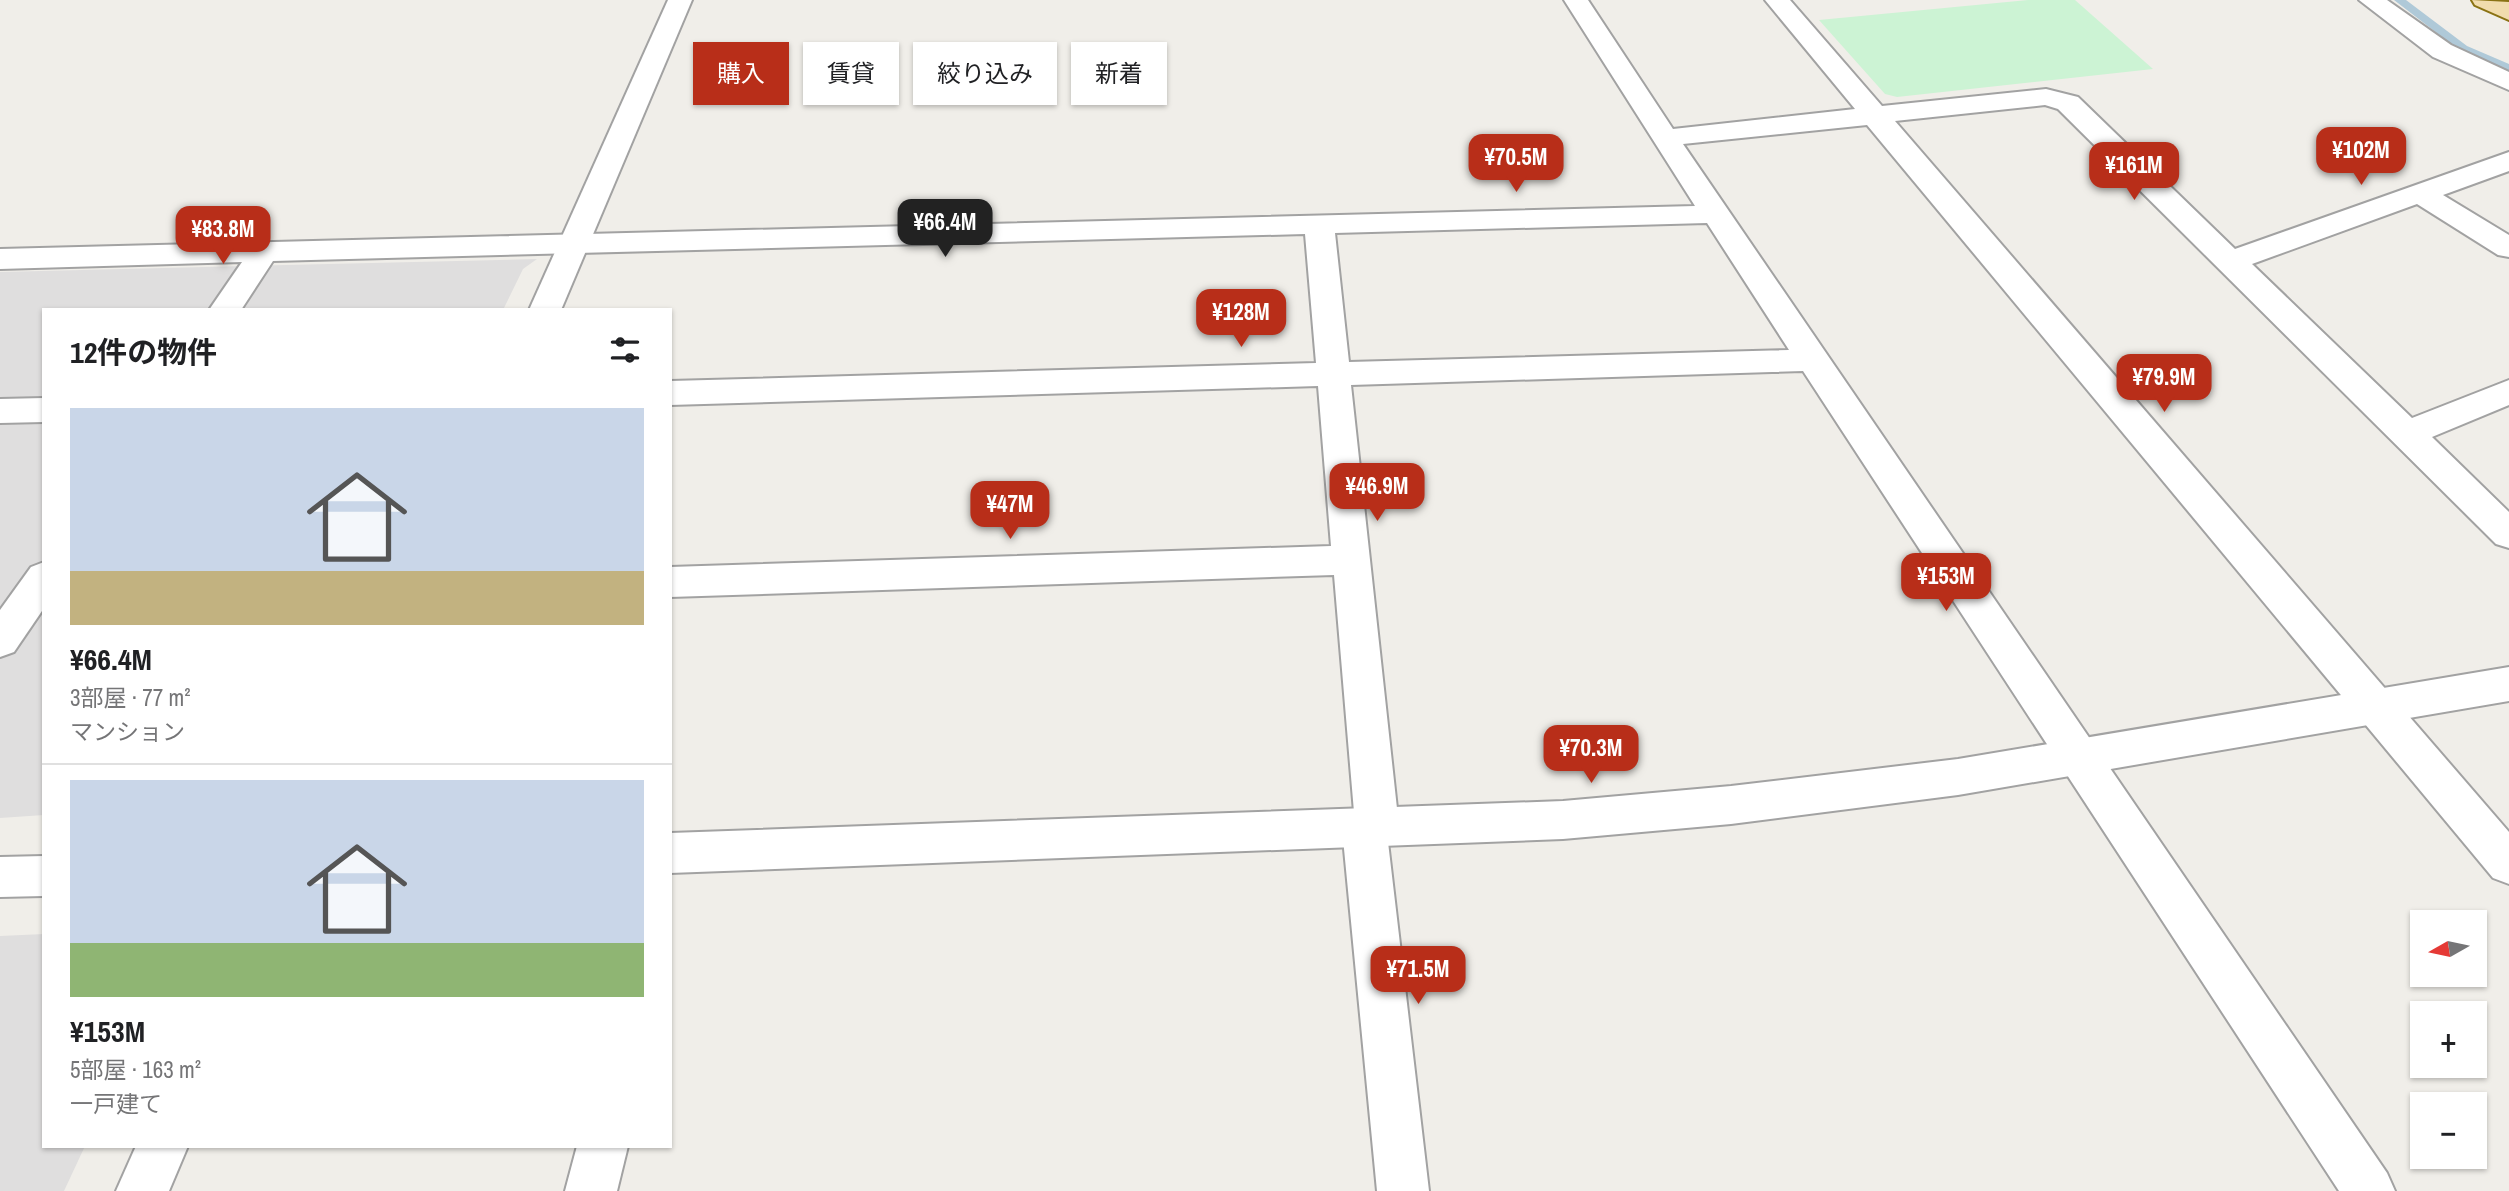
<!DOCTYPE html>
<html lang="ja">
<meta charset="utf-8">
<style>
:root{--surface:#fff;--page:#f2f2f2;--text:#202124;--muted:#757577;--line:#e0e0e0;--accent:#b82e19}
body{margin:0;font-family:"Archivo Narrow","Noto Sans JP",sans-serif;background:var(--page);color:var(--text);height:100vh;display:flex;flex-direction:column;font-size:26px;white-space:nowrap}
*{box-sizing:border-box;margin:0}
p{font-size:23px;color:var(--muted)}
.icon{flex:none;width:38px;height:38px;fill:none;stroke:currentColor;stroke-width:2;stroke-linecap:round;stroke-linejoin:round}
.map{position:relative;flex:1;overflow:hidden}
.side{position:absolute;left:42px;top:308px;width:630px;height:840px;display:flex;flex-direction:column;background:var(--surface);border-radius:0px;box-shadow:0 2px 5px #0004}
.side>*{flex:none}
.hud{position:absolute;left:693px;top:42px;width:665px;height:63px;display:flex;gap:14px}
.needle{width:46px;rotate:261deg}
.controls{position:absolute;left:2410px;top:910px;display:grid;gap:14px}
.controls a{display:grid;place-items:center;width:77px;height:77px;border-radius:0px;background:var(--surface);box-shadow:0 2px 5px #0004;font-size:35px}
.price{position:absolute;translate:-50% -60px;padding:0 16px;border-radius:14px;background:var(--accent);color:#fff;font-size:23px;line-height:46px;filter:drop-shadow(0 2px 4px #0008)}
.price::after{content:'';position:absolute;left:50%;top:42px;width:21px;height:16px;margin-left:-10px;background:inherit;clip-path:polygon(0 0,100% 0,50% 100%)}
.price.active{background:#222;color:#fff}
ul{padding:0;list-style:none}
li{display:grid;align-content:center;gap:14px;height:371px;padding:0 28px}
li+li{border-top:2px solid var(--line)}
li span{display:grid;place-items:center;height:217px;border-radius:0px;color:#555}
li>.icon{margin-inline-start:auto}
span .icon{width:126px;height:126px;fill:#fffc;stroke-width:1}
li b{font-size:30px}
h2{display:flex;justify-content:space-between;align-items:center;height:84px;padding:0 28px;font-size:30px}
.tag{padding:0 24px;border-radius:0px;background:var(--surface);box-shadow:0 2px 5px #0004;font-size:24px;line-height:63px}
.tag.active{background:var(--accent);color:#fff}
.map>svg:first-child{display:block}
.residential{fill:#dfdede}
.park{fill:#ccf3d4}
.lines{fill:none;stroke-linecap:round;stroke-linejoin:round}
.stream{fill:#afc9d8;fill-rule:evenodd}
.minor-casing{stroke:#a2a2a2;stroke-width:4}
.tertiary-casing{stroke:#a2a2a2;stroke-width:4}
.primary-casing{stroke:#8a7213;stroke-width:4}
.minor{fill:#fff;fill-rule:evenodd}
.tertiary{fill:#fff;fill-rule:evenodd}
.primary{fill:#f1dcad;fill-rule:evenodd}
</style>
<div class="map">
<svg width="2509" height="1191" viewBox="0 0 2509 1191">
<rect width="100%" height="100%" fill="#f0eee9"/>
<g class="residential">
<path d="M 537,259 L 523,269 L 503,310 L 44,310 L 44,815 L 0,818 L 0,272 Z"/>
<path d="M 44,934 L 44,1146 L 85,1146 L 64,1191 L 0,1191 L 0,936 Z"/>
</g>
<path class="park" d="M 2028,0 L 2075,0 L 2153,69 L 1897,97 L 1885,94 L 1819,20 Z"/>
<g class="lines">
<path class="stream" d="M 2394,0 L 2406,0 L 2467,46 L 2509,64 L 2509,71 L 2459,50 Z"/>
<defs>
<g id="minor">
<path d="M 1564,0 L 1588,0 L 1673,129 L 1855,109 L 1765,0 L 1790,0 L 1882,106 L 2046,89 L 2078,97 L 2235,249 L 2509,152 L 2509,171 L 2443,195 L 2509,235 L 2509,257 L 2498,255 L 2417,204 L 2252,264 L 2412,418 L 2509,380 L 2509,405 L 2432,437 L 2509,512 L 2509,548 L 2496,544 L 2058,109 L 2045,105 L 1895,121 L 2509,832 L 2509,884 L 2493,878 L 1867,125 L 1683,144 L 2387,1173 L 2395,1191 L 2339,1191 L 1803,371 L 1351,385 L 1399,827 L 1392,841 L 1388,842 L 1429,1191 L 1377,1191 L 1342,828 L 1349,814 L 1354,812 L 1334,575 L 670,597 L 670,567 L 1331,546 L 1318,386 L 670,405 L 670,381 L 1316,363 L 1305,234 L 273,261 L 241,310 L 209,310 L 242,262 L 0,269 L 0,249 L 1695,206 ZM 1707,223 L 1789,350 L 1349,362 L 1335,233 Z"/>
<path d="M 2359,0 L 2387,0 L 2451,45 L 2509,72 L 2509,90 L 2433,57 Z"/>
<path d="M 44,398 L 44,422 L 0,423 L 0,399 Z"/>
<path d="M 44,562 L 44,608 L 14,652 L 0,657 L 0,610 L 31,567 Z"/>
<path d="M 577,1146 L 628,1146 L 617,1191 L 565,1191 Z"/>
</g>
<g id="tertiary">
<path d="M 668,0 L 692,0 L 561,310 L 529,310 Z"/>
<path d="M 2509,667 L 2509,701 L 1958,795 L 1731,824 L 1563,839 L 670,873 L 670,833 L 1563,801 L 1731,786 L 1958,759 Z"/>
<path d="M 44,856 L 44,896 L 0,897 L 0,857 Z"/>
<path d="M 136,1146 L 188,1146 L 169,1191 L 116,1191 Z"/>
</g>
<path id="primary" d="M 2472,0 L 2509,2 L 2509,20 L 2475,5 Z"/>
</defs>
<use href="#minor" class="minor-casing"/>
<use href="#tertiary" class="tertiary-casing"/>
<use href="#primary" class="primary-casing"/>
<use href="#minor" class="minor"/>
<use href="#tertiary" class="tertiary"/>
<use href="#primary" class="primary"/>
</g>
</svg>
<div class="controls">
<a><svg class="needle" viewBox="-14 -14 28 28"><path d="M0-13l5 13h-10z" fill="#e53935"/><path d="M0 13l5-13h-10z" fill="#757577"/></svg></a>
<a>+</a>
<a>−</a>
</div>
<b class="price" style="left:2361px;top:187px">¥102M</b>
<b class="price" style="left:1516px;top:194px">¥70.5M</b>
<b class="price" style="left:2134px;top:202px">¥161M</b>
<b class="price active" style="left:945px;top:259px">¥66.4M</b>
<b class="price" style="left:223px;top:266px">¥83.8M</b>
<b class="price" style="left:1241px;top:349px">¥128M</b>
<b class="price" style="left:2164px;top:414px">¥79.9M</b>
<b class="price" style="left:1377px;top:523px">¥46.9M</b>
<b class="price" style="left:1010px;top:541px">¥47M</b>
<b class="price" style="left:1946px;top:613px">¥153M</b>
<b class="price" style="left:1591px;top:785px">¥70.3M</b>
<b class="price" style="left:1418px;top:1006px">¥71.5M</b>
<div class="hud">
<a class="tag active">購入</a>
<a class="tag">賃貸</a>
<a class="tag">絞り込み</a>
<a class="tag">新着</a>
</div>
<section class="side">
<h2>12件の物件<svg class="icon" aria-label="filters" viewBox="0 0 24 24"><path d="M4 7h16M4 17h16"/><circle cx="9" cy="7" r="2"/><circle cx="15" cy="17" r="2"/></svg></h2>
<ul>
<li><span style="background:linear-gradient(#c9d6e8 75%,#c2b280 0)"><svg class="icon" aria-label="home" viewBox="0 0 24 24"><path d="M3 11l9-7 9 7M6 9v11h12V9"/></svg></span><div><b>¥66.4M</b><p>3部屋 · 77 m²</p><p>マンション</p></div></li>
<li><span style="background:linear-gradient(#c9d6e8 75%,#8fb573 0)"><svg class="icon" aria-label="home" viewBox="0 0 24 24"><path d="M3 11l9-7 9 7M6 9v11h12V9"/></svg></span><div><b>¥153M</b><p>5部屋 · 163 m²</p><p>一戸建て</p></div></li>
</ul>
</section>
</div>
